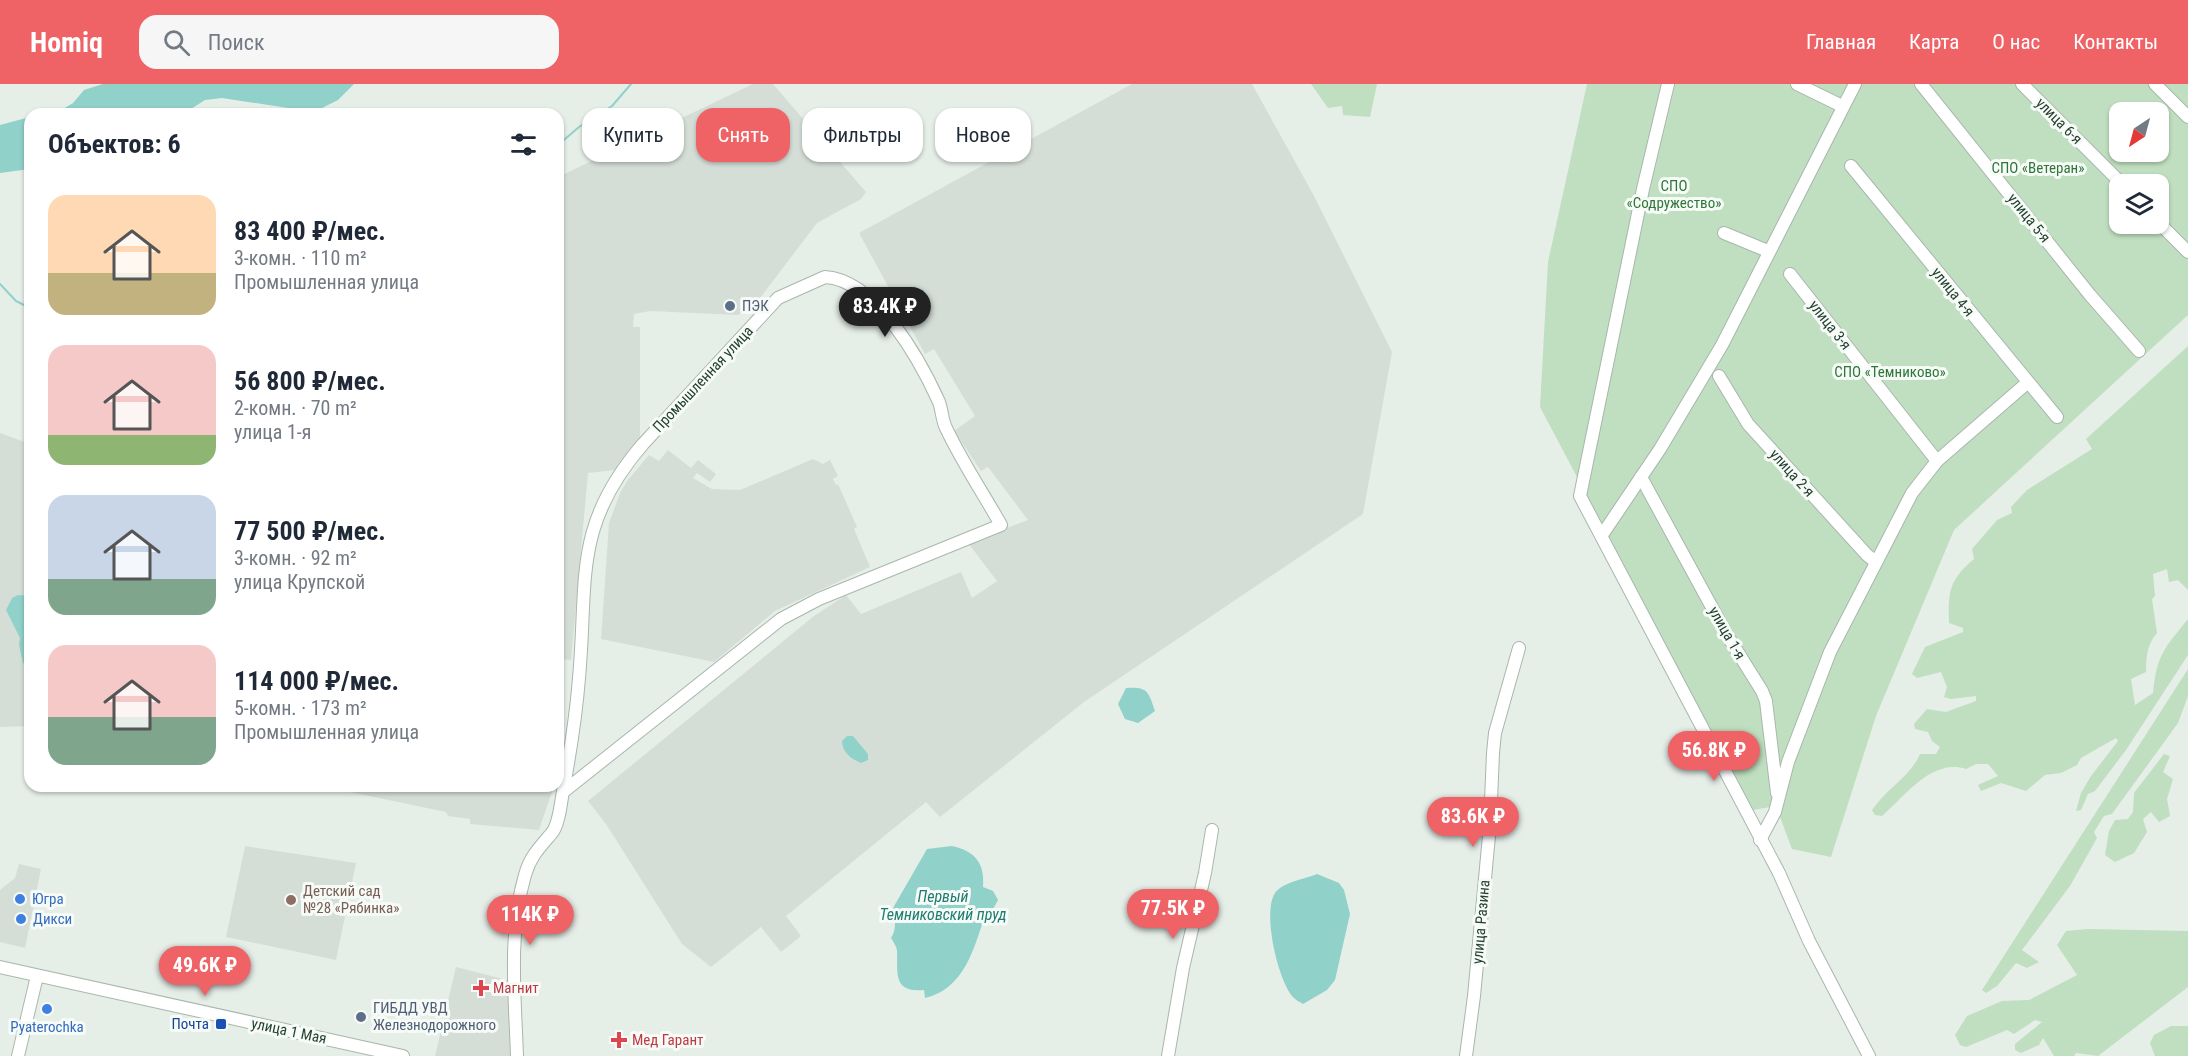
<!DOCTYPE html>
<html lang="ru">
<meta charset="utf-8">
<style>
:root{--surface:#fff;--page:#f6f6f7;--text:#1f2937;--muted:#747a83;--accent:#ef6367}
body{margin:0;font-family:"Roboto Condensed",sans-serif;background:var(--page);color:var(--text);height:100vh;display:flex;flex-direction:column;font-size:22px;white-space:nowrap}
*{box-sizing:border-box;margin:0}
p{font-size:20px;color:var(--muted)}
.icon{flex:none;width:33px;height:33px;fill:none;stroke:currentColor;stroke-width:2;stroke-linecap:round;stroke-linejoin:round}
.map{position:relative;flex:1;overflow:hidden}
.side{position:absolute;left:24px;top:24px;width:540px;height:684px;display:flex;flex-direction:column;background:var(--surface);border-radius:18px;box-shadow:0 2px 4px #0004}
.side>*{flex:none}
.guide{position:absolute;left:582px;top:24px;width:570px;height:54px;display:flex;gap:12px}
.needle{width:39px;rotate:216deg}
.buttons{position:absolute;left:2109px;top:18px;display:grid;gap:12px}
.buttons a{display:grid;place-items:center;width:60px;height:60px;border-radius:12px;background:var(--surface);box-shadow:0 2px 4px #0004;font-size:30px}
.price{position:absolute;translate:-50% -51px;padding:0 14px;border-radius:21px;background:var(--accent);color:#fff;font-size:20px;line-height:39px;filter:drop-shadow(0 2px 3px #0008)}
.price::after{content:'';position:absolute;left:50%;top:36px;width:18px;height:14px;margin-left:-9px;background:inherit;clip-path:polygon(0 0,100% 0,50% 100%)}
.price.current{background:#222;color:#fff}
ul{padding:0;list-style:none}
li{display:flex;align-items:center;gap:18px;height:150px;padding:0 24px}
li span{display:grid;place-items:center;flex:none;width:168px;height:120px;border-radius:18px;color:#555}
li>.icon{margin-inline-start:auto}
span .icon{width:72px;height:72px;fill:#fffc;stroke-width:1}
li b{font-size:26px}
h2{display:flex;justify-content:space-between;align-items:center;height:72px;padding:0 24px;font-size:26px}
.chip{padding:0 21px;border-radius:18px;background:var(--surface);box-shadow:0 2px 4px #0004;font-size:21px;line-height:54px}
.chip.current{background:var(--accent);color:#fff}
header{display:flex;align-items:center;gap:36px;box-sizing:border-box;height:84px;padding:0 30px;background:var(--accent);color:#fff}
header strong{font-size:28px}
nav{display:flex;gap:33px;margin-inline-start:auto;font-size:21px}
.search{width:420px;height:54px;background:var(--page);display:flex;align-items:center;gap:15px;box-sizing:border-box;padding:0 21px;border-radius:18px;color:var(--muted);font-size:22px}
.map>svg:first-child{display:block}
.built{fill:#d4ded7}
.green{fill:#c0dfc0;fill-rule:evenodd}
.water{fill:#90d1ca}
.lines{fill:none;stroke-linecap:round;stroke-linejoin:round}
.stream{stroke:#90d1ca;stroke-width:2}
.minor-casing{stroke:#a8b6ad;stroke-width:14}
.minor{stroke:#fff;stroke-width:12}
.service-dot{fill:#5c6f8a;stroke:#f7fbf7;stroke-width:2}
.shop-dot{fill:#3f7fe0;stroke:#f7fbf7;stroke-width:2}
.education-dot{fill:#8d6e63;stroke:#f7fbf7;stroke-width:2}
.health-dot{fill:#e0444e;stroke:#f7fbf7;stroke-width:2}
.transit-dot{fill:#1a4fb4;stroke:#f7fbf7;stroke-width:2}
.labels{text-anchor:middle;dominant-baseline:central;stroke-width:6;stroke-linejoin:round;paint-order:stroke}
.street-label{font-size:15px;fill:#254031;stroke:#f7fbf7}
.park-label{font-size:15px;fill:#2f7738;stroke:#f7fbf7}
.service-label{font-size:15px;fill:#4e5e75;stroke:#f7fbf7;text-anchor:start}
.education-label{font-size:15px;fill:#785e54;stroke:#f7fbf7;text-anchor:start}
.shop-label{font-size:15px;fill:#366cbe;stroke:#f7fbf7;text-anchor:start}
.health-label{font-size:15px;fill:#be3a42;stroke:#f7fbf7;text-anchor:start}
.transit-label{font-size:15px;fill:#164399;stroke:#f7fbf7;text-anchor:end}
.water-label{font-size:16px;font-style:italic;fill:#1f7c72;stroke:#f7fbf7}
</style>
<header>
<strong>Homiq</strong>
<div class="search"><svg class="icon" aria-label="search" viewBox="0 0 24 24"><circle cx="10" cy="10" r="6"/><path d="M15 15l6 6"/></svg>Поиск</div>
<nav><a>Главная</a><a>Карта</a><a>О нас</a><a>Контакты</a></nav>
</header>
<div class="map">
<svg width="2188" height="972" viewBox="0 0 2188 972">
<rect width="100%" height="100%" fill="#e6eee8"/>
<g class="built">
<path d="M 753,0 L 773,0 L 866,108 L 861,115 L 817,139 L 757,218 L 738,231 L 650,227 L 634,230 L 633,243 L 640,243 L 640,353 L 615,386 L 588,389 L 571,576 L 558,575 L 558,93 Z"/>
<path d="M 1132,0 L 1252,0 L 1313,110 L 1392,268 L 1363,430 L 1084,618 L 940,733 L 926,718 L 786,832 L 801,852 L 781,868 L 761,843 L 711,883 L 682,860 L 606,740 L 588,717 L 814,532 L 846,511 L 861,530 L 961,488 L 972,514 L 997,497 L 968,459 L 1028,436 L 988,383 L 981,387 L 954,347 L 975,332 L 934,265 L 925,270 L 859,149 Z"/>
<path d="M 0,349 L 30,360 L 30,642 L 0,643 Z"/>
<path d="M 668,366 L 691,384 L 698,376 L 716,390 L 710,398 L 697,389 L 693,394 L 712,405 L 740,406 L 813,375 L 823,380 L 830,376 L 838,392 L 833,395 L 836,401 L 838,400 L 857,443 L 854,445 L 870,483 L 775,527 L 714,578 L 601,555 L 609,439 L 620,409 L 627,397 L 649,371 L 659,377 Z"/>
<path d="M 321,702 L 554,702 L 539,746 L 470,740 L 470,735 L 448,732 L 446,728 Z"/>
<path d="M 245,762 L 356,779 L 336,876 L 226,853 Z"/>
<path d="M 19,780 L 41,785 L 25,864 L 0,858 L 0,806 L 15,794 Z"/>
<path d="M 456,883 L 511,897 L 511,972 L 435,972 Z"/>
</g>
<g class="green">
<path d="M 1311,0 L 1377,0 L 1370,33 L 1343,31 L 1342,22 L 1328,24 Z"/>
<path d="M 1587,0 L 2188,0 L 2188,231 L 1954,446 L 1876,632 L 1831,773 L 1792,765 L 1776,722 L 1753,726 L 1540,323 L 1548,178 ZM 2120,28 L 2158,28 L 2158,68 L 2120,68 ZM 2120,100 L 2158,100 L 2158,140 L 2120,140 Z"/>
<path d="M 2188,262 L 2188,506 L 2178,496 L 2169,498 L 2167,485 L 2153,490 L 2155,512 L 2152,515 L 2157,549 C 2147,560 2146,573 2146,588 L 2131,595 L 2135,621 L 2153,609 C 2157,570 2164,565 2188,535 L 2188,571 L 2126,666 L 2095,707 L 2088,710 L 2081,726 L 2076,727 L 2081,709 L 2091,692 L 2118,657 L 2116,654 L 2081,674 L 2077,681 L 2061,689 L 2045,691 L 2026,707 L 2001,699 L 1981,707 L 1978,701 L 1998,692 L 1988,680 L 1976,680 L 1966,685 C 1932,674 1905,712 1882,732 L 1875,731 L 1872,726 C 1886,705 1911,692 1920,670 L 1936,670 L 1940,663 L 1932,657 L 1928,648 L 1915,645 L 1914,640 L 1927,625 L 1946,628 L 1976,617 L 1976,612 L 1951,615 L 1944,613 L 1947,603 L 1941,588 L 1917,594 L 1912,590 L 1925,563 L 1963,548 L 1963,544 L 1949,539 C 1948,508 1949,496 1974,475 L 1972,465 L 1997,436 L 2012,429 L 2011,423 L 2027,406 L 2092,365 L 2086,355 Z"/>
<path d="M 2188,585 L 2188,612 L 2178,639 L 2112,730 L 2104,732 L 2094,748 L 2097,754 L 2070,802 L 2022,866 L 2039,878 L 2027,884 L 2016,879 L 1997,902 L 1986,909 L 1982,906 Z"/>
<path d="M 2164,670 L 2170,672 L 2163,688 L 2173,695 L 2167,715 L 2170,732 L 2159,738 L 2151,728 L 2143,735 L 2147,748 L 2134,769 L 2115,778 L 2105,771 L 2109,747 L 2115,736 L 2128,735 L 2133,728 L 2134,709 Z"/>
<path d="M 2088,845 L 2188,847 L 2188,903 L 2098,972 L 2076,969 L 2074,972 L 2054,972 L 2043,954 L 2039,961 L 2021,969 L 2015,966 L 2015,960 L 2042,938 L 2035,936 L 2014,950 L 2007,946 L 1966,963 L 1960,961 L 1955,951 L 1967,932 L 2002,917 L 2029,916 L 2077,891 L 2057,861 L 2066,847 Z"/>
<path d="M 2171,942 L 2188,942 L 2188,972 L 2155,972 L 2150,959 L 2154,951 Z"/>
</g>
<g class="water">
<path d="M 103,0 L 354,0 L 338,16 L 314,28 L 222,14 L 205,16 L 183,30 L 46,30 L 58,28 L 73,19 L 84,6 Z"/>
<path d="M 30,33 L 30,85 L 0,89 L 0,41 Z"/>
<path d="M 18,511 L 30,512 L 30,583 L 23,579 L 19,561 L 20,554 L 6,526 L 12,514 Z"/>
<path d="M 1126,604 C 1148,603 1148,607 1155,627 L 1138,639 L 1125,635 L 1118,620 Z"/>
<path d="M 847,652 L 853,652 L 868,670 L 868,676 L 861,679 C 851,675 842,668 842,657 Z"/>
<path d="M 952,762 C 975,767 985,779 983,803 L 993,807 L 998,816 L 992,827 L 985,831 C 974,865 964,905 925,914 L 924,906 C 892,909 898,888 897,867 C 897,863 893,857 891,854 C 897,845 895,834 893,824 L 927,765 Z"/>
<path d="M 1317,790 L 1339,799 L 1344,806 L 1350,830 L 1335,896 L 1327,906 L 1303,920 C 1300,918 1294,915 1292,912 C 1278,895 1262,829 1275,809 C 1283,798 1305,795 1317,790 Z"/>
</g>
<g class="lines">
<g class="stream">
<path d="M 558,61 L 579,43 L 612,22 L 631,0"/>
<path d="M 0,200 L 16,217 L 30,224"/>
</g>
<defs>
<g id="minor">
<path d="M 1668,0 L 1643,105 L 1580,412 L 1779,789 L 1809,857 L 1869,972"/>
<path d="M 1797,0 L 1842,22"/>
<path d="M 1921,0 L 2090,211 L 2139,267"/>
<path d="M 2022,0 L 2122,100"/>
<path d="M 2155,0 L 2188,33"/>
<path d="M 1851,82 L 2057,333"/>
<path d="M 2158,138 L 2188,168"/>
<path d="M 1724,149 L 1768,167"/>
<path d="M 1790,190 L 1937,377"/>
<path d="M 1719,292 L 1748,340 L 1867,471 L 1876,478"/>
<path d="M 1641,393 L 1727,551 L 1762,607 L 1766,617 L 1777,709"/>
<path d="M 1602,451 L 1660,365 L 1722,261 L 1855,0"/>
<path d="M 1760,756 L 1775,728 L 1788,678 L 1830,568 L 1912,409 L 1937,377 L 2027,299"/>
<path d="M 0,883 L 403,972"/>
<path d="M 18,972 L 37,892"/>
<path d="M 517,972 C 515,913 508,849 525,791 C 530,773 539,764 551,750 C 559,742 561,718 563,707 C 570,670 576,632 579,594 C 588,496 572,442 643,360 L 778,214 L 825,193 C 876,196 920,276 939,318 C 942,326 942,336 946,344 C 962,378 983,409 1001,441 L 819,515 L 781,535 L 563,708"/>
<path d="M 1168,972 L 1183,884 L 1205,789 L 1212,746"/>
<path d="M 1466,972 L 1474,912 L 1490,741 L 1493,669 L 1495,649 L 1519,564"/>
</g>
</defs>
<use href="#minor" class="minor-casing"/>
<use href="#minor" class="minor"/>
</g>
<g class="service-dot">
<circle cx="730" cy="222" r="6"/>
<circle cx="361" cy="933" r="6"/>
</g>
<g class="shop-dot">
<circle cx="20" cy="815" r="6"/>
<circle cx="21" cy="835" r="6"/>
<circle cx="47" cy="925" r="6"/>
</g>
<circle class="education-dot" cx="291" cy="816" r="6"/>
<g class="health-dot">
<path d="M478 895h6v6h6v6h-6v6h-6v-6h-6v-6h6z"/>
<path d="M616 947h6v6h6v6h-6v6h-6v-6h-6v-6h6z"/>
</g>
<rect class="transit-dot" x="215" y="934" width="12" height="12" rx="3"/>
<g class="labels">
<g class="street-label">
<text transform="translate(2059 37) rotate(45)">улица 6-я</text>
<text transform="translate(2029 134) rotate(51)">улица 5-я</text>
<text transform="translate(1953 208) rotate(51)">улица 4-я</text>
<text transform="translate(1830 241) rotate(52)">улица 3-я</text>
<text transform="translate(703 295) rotate(-47)">Промышленная улица</text>
<text transform="translate(1792 389) rotate(48)">улица 2-я</text>
<text transform="translate(1727 549) rotate(60)">улица 1-я</text>
<text transform="translate(1481 838) rotate(-85)">улица Разина</text>
<text transform="translate(289 947) rotate(12)">улица 1 Мая</text>
</g>
<g class="park-label">
<text x="2038" y="84">СПО «Ветеран»</text>
<text x="1674" y="102">СПО<tspan x="1674" dy="17">«Содружество»</tspan></text>
<text x="1890" y="288">СПО «Темниково»</text>
</g>
<g class="service-label">
<text x="742" y="222">ПЭК</text>
<text x="373" y="924">ГИБДД УВД<tspan x="373" dy="17">Железнодорожного</tspan></text>
</g>
<g class="education-label">
<text x="303" y="807">Детский сад<tspan x="303" dy="17">№28 «Рябинка»</tspan></text>
</g>
<g class="shop-label">
<text x="32" y="815">Югра</text>
<text x="33" y="835">Дикси</text>
<text x="47" y="943" text-anchor="middle">Pyaterochka</text>
</g>
<g class="health-label">
<text x="493" y="904">Магнит</text>
<text x="632" y="956">Мед Гарант</text>
</g>
<g class="transit-label">
<text x="209" y="940">Почта</text>
</g>
<g class="water-label">
<text x="943" y="812">Первый<tspan x="943" dy="18">Темниковский пруд</tspan></text>
</g>
</g>
</svg>
<div class="buttons">
<a><svg class="needle" viewBox="-14 -14 28 28"><path d="M0-13l5 13h-10z" fill="#e53935"/><path d="M0 13l5-13h-10z" fill="#747a83"/></svg></a>
<a><svg class="icon" aria-label="layers" viewBox="0 0 24 24"><path d="M12 4l9 5-9 5-9-5zM3 14l9 5 9-5"/></svg></a>
</div>
<b class="price current" style="left:885px;top:254px">83.4K ₽</b>
<b class="price" style="left:1714px;top:698px">56.8K ₽</b>
<b class="price" style="left:1473px;top:764px">83.6K ₽</b>
<b class="price" style="left:1173px;top:856px">77.5K ₽</b>
<b class="price" style="left:530px;top:862px">114K ₽</b>
<b class="price" style="left:205px;top:913px">49.6K ₽</b>
<div class="guide">
<a class="chip">Купить</a>
<a class="chip current">Снять</a>
<a class="chip">Фильтры</a>
<a class="chip">Новое</a>
</div>
<section class="side">
<h2>Объектов: 6<svg class="icon" aria-label="filters" viewBox="0 0 24 24"><path d="M4 7h16M4 17h16"/><circle cx="9" cy="7" r="2"/><circle cx="15" cy="17" r="2"/></svg></h2>
<ul>
<li><span style="background:linear-gradient(#ffd9b3 65%,#c2b280 0)"><svg class="icon" aria-label="home" viewBox="0 0 24 24"><path d="M3 11l9-7 9 7M6 9v11h12V9"/></svg></span><div><b>83 400 ₽/мес.</b><p>3-комн. · 110 m²</p><p>Промышленная улица</p></div></li>
<li><span style="background:linear-gradient(#f6c9c9 75%,#8fb573 0)"><svg class="icon" aria-label="home" viewBox="0 0 24 24"><path d="M3 11l9-7 9 7M6 9v11h12V9"/></svg></span><div><b>56 800 ₽/мес.</b><p>2-комн. · 70 m²</p><p>улица 1-я</p></div></li>
<li><span style="background:linear-gradient(#c9d6e8 70%,#7fa58c 0)"><svg class="icon" aria-label="home" viewBox="0 0 24 24"><path d="M3 11l9-7 9 7M6 9v11h12V9"/></svg></span><div><b>77 500 ₽/мес.</b><p>3-комн. · 92 m²</p><p>улица Крупской</p></div></li>
<li><span style="background:linear-gradient(#f6c9c9 60%,#7fa58c 0)"><svg class="icon" aria-label="home" viewBox="0 0 24 24"><path d="M3 11l9-7 9 7M6 9v11h12V9"/></svg></span><div><b>114 000 ₽/мес.</b><p>5-комн. · 173 m²</p><p>Промышленная улица</p></div></li>
</ul>
</section>
</div>
